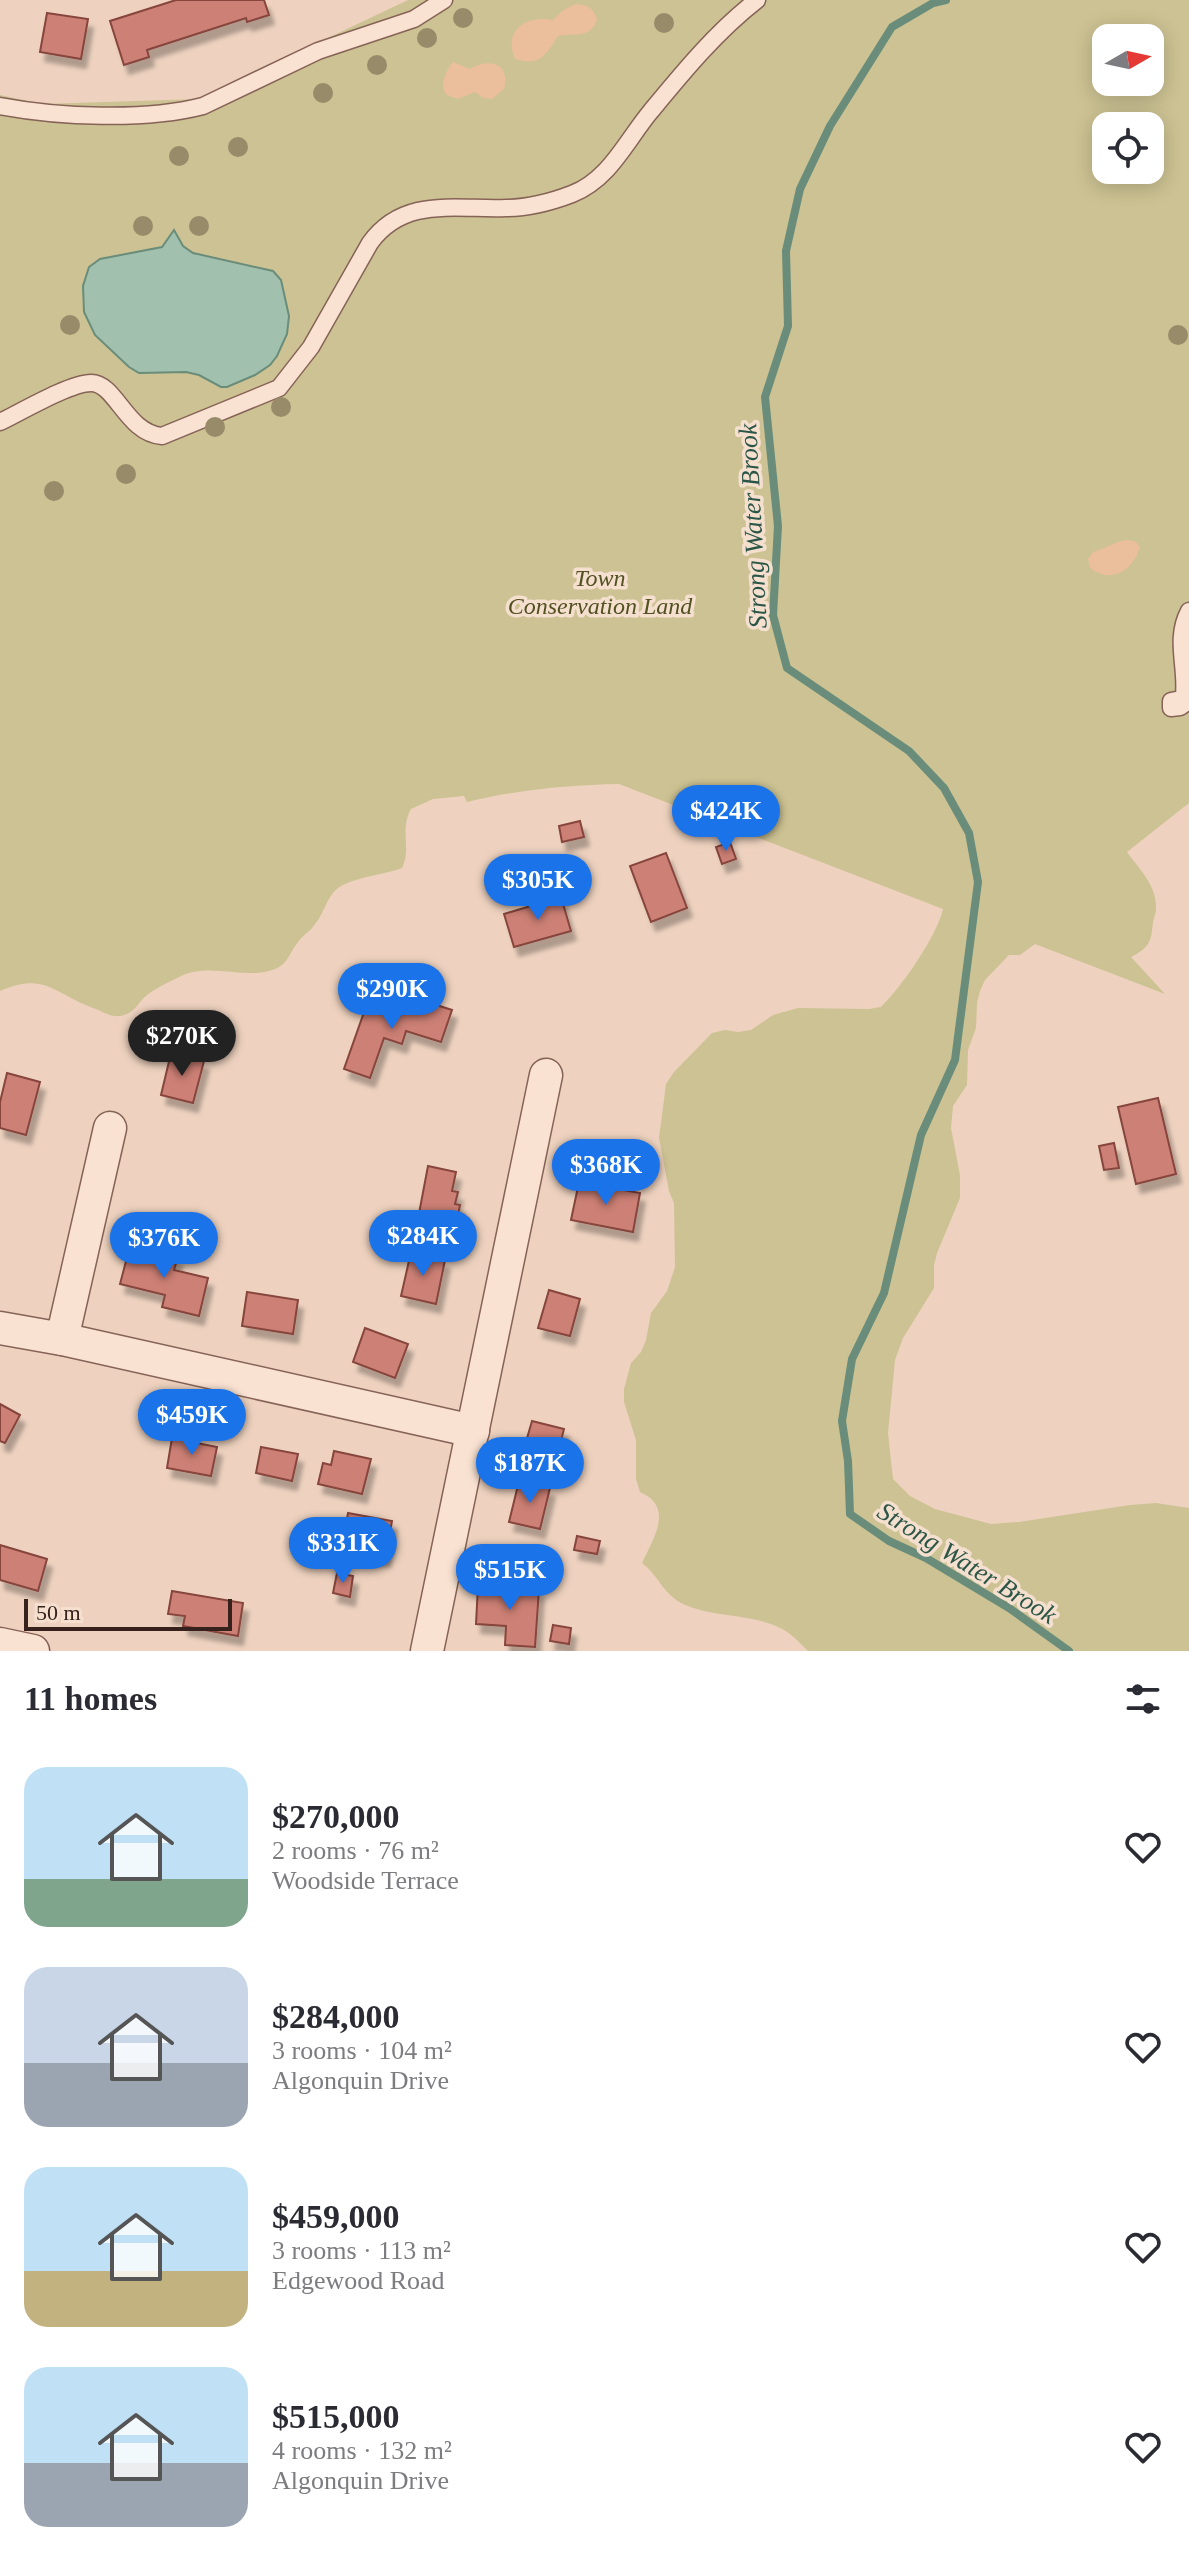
<!DOCTYPE html>
<meta charset="utf-8">
<style>
:root{--surface:#fff;--page:#f2f2f3;--text:#2b2b33;--muted:#7c7c81;--accent:#1a73e8}
body{margin:0;font-family:Georgia,serif;background:var(--page);color:var(--text);height:100vh;display:flex;flex-direction:column;font-size:30px;white-space:nowrap}
*{box-sizing:border-box;margin:0}
p{font-size:26px;color:var(--muted)}
.icon{flex:none;width:44px;height:44px;fill:none;stroke:currentColor;stroke-width:2;stroke-linecap:round;stroke-linejoin:round}
.map{position:relative;height:1651px;overflow:hidden}
.drawer{display:flex;flex-direction:column;background:var(--surface);flex:1}
.drawer>*{flex:none}
.needle{width:52px;rotate:81deg}
.controls{position:absolute;left:1092px;top:24px;display:grid;gap:16px}
.controls a{display:grid;place-items:center;width:72px;height:72px;border-radius:16px;background:var(--surface);box-shadow:0 4px 20px #0003;font-size:40px}
.scale{position:absolute;left:24px;bottom:20px;width:208px;box-sizing:border-box;padding-left:8px;border:4px solid #36211c;border-top:0;font-size:22px;line-height:28px;white-space:nowrap;color:#36211c;-webkit-text-stroke:6px #f5dfce;paint-order:stroke}
.price{position:absolute;translate:-50% -68px;padding:0 18px;border-radius:28px;background:var(--accent);color:#fff;font-size:26px;line-height:52px;filter:drop-shadow(0 2px 4px #0008)}
.price::after{content:'';position:absolute;left:50%;top:48px;width:24px;height:18px;margin-left:-12px;background:inherit;clip-path:polygon(0 0,100% 0,50% 100%)}
.price.active{background:#222;color:#fff}
ul{padding:0;list-style:none}
li{display:flex;align-items:center;gap:24px;height:200px;padding:0 24px}
li span{display:grid;place-items:center;flex:none;width:224px;height:160px;border-radius:24px;color:#555}
li>.icon{margin-inline-start:auto}
span .icon{width:96px;height:96px;fill:#fffc;stroke-width:1}
li b{font-size:34px}
h2{display:flex;justify-content:space-between;align-items:center;height:96px;padding:0 24px;font-size:34px}
.map>svg:first-child{display:block}
.green{fill:#ccc293;fill-rule:evenodd}
.sand{fill:#ebbf9b}
.water{fill:#a2c0ae;stroke:#698d7a;stroke-width:2}
.lines{fill:none;stroke-linecap:round;stroke-linejoin:round}
.stream{stroke:#698d7a;stroke-width:8}
.building{fill:#cd8074;stroke:#86453d;stroke-width:2;filter:url(#shadow)}
.service-casing{stroke:#866357;stroke-width:19}
.minor-casing{stroke:#866357;stroke-width:35}
.service{stroke:#f9e2d2;stroke-width:16}
.minor{stroke:#f9e2d2;stroke-width:32}
.tree{fill:#988b69}
.labels{text-anchor:middle;dominant-baseline:central;stroke-width:7;stroke-linejoin:round;paint-order:stroke}
.park-label{font-size:24px;font-style:italic;fill:#525122;stroke:#f5dfce}
.water-label{font-size:26px;font-style:italic;fill:#2b5647;stroke:#f5dfce}
</style>
<div class="map">
<svg width="1189" height="1651" viewBox="0 0 1189 1651">
<defs>
<filter id="shadow"><feDropShadow dx="5" dy="9" stdDeviation="2" flood-color="#0004"/></filter>
</defs>
<rect width="100%" height="100%" fill="#eed2bf"/>
<path class="green" d="M 408,0 L 1189,0 L 1189,803 L 1127,852 C 1139,869 1157,885 1156,909 C 1156,913 1154,917 1153,922 C 1151,942 1150,947 1131,957 L 1165,994 L 1035,944 L 1020,955 L 1009,955 L 985,980 L 980,991 L 977,1003 L 976,1028 L 968,1050 L 967,1085 L 953,1106 L 951,1128 L 960,1175 L 960,1198 L 937,1253 L 934,1265 L 934,1288 L 903,1338 L 895,1360 L 888,1433 L 893,1479 L 910,1496 L 935,1509 L 991,1524 L 1019,1522 L 1130,1505 L 1156,1503 L 1189,1508 L 1189,1651 L 808,1651 C 799,1642 790,1632 778,1627 C 748,1613 712,1618 681,1603 C 663,1593 657,1574 642,1563 C 653,1539 675,1507 640,1492 L 636,1479 L 636,1440 L 624,1402 L 624,1389 L 631,1363 L 641,1352 L 646,1340 L 651,1313 L 667,1291 L 675,1267 L 674,1203 L 669,1191 L 659,1138 L 666,1084 L 674,1072 L 712,1033 L 725,1030 L 738,1032 L 751,1030 L 773,1015 L 798,1008 L 869,1009 L 881,1007 C 902,986 936,938 943,909 L 619,784 C 568,785 516,790 467,802 L 464,796 L 433,799 L 411,809 C 399,831 412,848 402,868 C 383,875 354,877 338,888 C 327,896 324,914 315,924 C 311,931 303,935 298,942 C 290,952 288,964 275,969 C 246,981 210,961 179,977 C 169,982 156,988 147,995 C 138,1002 134,1015 119,1016 C 111,1017 103,1012 96,1009 C 54,995 47,971 0,991 L 0,95 L 42,104 L 199,99 ZM 1106,38 L 1150,38 L 1150,82 L 1106,82 ZM 1106,126 L 1150,126 L 1150,170 L 1106,170 Z"/>
<g class="sand">
<path d="M 575,4 C 587,5 593,7 597,19 C 591,40 574,32 558,36 C 546,54 541,67 515,59 C 503,30 526,15 553,20 L 562,11 Z"/>
<path d="M 453,62 L 470,69 C 488,58 511,62 504,89 L 492,99 L 483,98 L 475,92 L 458,99 C 456,98 448,96 446,94 C 439,85 447,68 453,62 Z"/>
<path d="M 1129,540 L 1136,542 L 1140,547 C 1133,571 1111,584 1090,568 L 1088,559 L 1093,552 C 1106,549 1116,540 1129,540 Z"/>
</g>
<path class="water" d="M 174,230 L 183,246 L 193,253 L 273,271 L 281,280 L 289,316 L 287,334 L 277,356 L 270,365 L 255,375 L 227,387 L 221,387 L 199,375 L 186,372 L 139,373 L 129,367 L 95,335 L 84,312 L 83,286 L 89,267 L 100,259 L 162,247 Z"/>
<g class="lines">
<path class="stream" d="M 946,0 L 933,3 L 892,27 L 830,126 L 800,189 L 786,251 L 788,326 L 765,397 L 778,526 L 773,615 L 787,668 L 909,751 L 944,788 L 969,833 L 978,882 L 955,1060 L 921,1135 L 884,1293 L 852,1359 L 842,1421 L 848,1461 L 850,1514 L 889,1541 L 926,1558 L 1009,1608 L 1069,1651"/>
</g>
<g class="building">
<path d="M 176,0 L 264,0 L 269,15 L 247,22 L 246,18 L 147,50 L 149,57 L 124,65 L 110,21 Z"/>
<path d="M 47,13 L 88,19 L 81,59 L 40,52 Z"/>
<path d="M 580,821 L 584,837 L 562,842 L 559,826 Z"/>
<path d="M 730,842 L 736,859 L 722,864 L 716,847 Z"/>
<path d="M 666,853 L 687,908 L 651,922 L 630,866 Z"/>
<path d="M 561,897 L 571,931 L 514,947 L 504,914 Z"/>
<path d="M 369,998 L 416,1014 L 421,1000 L 452,1010 L 441,1042 L 406,1031 L 402,1044 L 384,1038 L 370,1078 L 344,1069 Z"/>
<path d="M 171,1053 L 204,1061 L 193,1103 L 161,1095 Z"/>
<path d="M 7,1073 L 40,1082 L 26,1135 L 0,1128 L 0,1102 Z"/>
<path d="M 1158,1098 L 1176,1174 L 1136,1184 L 1118,1107 Z"/>
<path d="M 1114,1143 L 1119,1168 L 1104,1170 L 1099,1146 Z"/>
<path d="M 428,1166 L 456,1172 L 452,1191 L 458,1192 L 455,1204 L 460,1205 L 458,1215 L 453,1214 L 449,1230 L 417,1224 Z"/>
<path d="M 579,1182 L 640,1193 L 633,1232 L 571,1220 Z"/>
<path d="M 130,1246 L 178,1257 L 174,1270 L 208,1278 L 199,1316 L 162,1307 L 165,1295 L 120,1284 Z"/>
<path d="M 411,1252 L 445,1260 L 436,1304 L 401,1296 Z"/>
<path d="M 549,1290 L 580,1299 L 570,1336 L 538,1328 Z"/>
<path d="M 247,1292 L 298,1300 L 293,1334 L 242,1326 Z"/>
<path d="M 365,1328 L 408,1344 L 395,1378 L 353,1362 Z"/>
<path d="M 0,1404 L 20,1415 L 5,1443 L 0,1441 Z"/>
<path d="M 532,1421 L 564,1429 L 554,1468 L 521,1459 Z"/>
<path d="M 172,1438 L 217,1447 L 211,1476 L 167,1468 Z"/>
<path d="M 261,1447 L 298,1454 L 292,1481 L 256,1473 Z"/>
<path d="M 334,1451 L 371,1459 L 362,1494 L 318,1484 L 323,1463 L 331,1465 Z"/>
<path d="M 519,1481 L 550,1488 L 540,1529 L 509,1522 Z"/>
<path d="M 348,1513 L 392,1521 L 385,1558 L 353,1552 L 357,1533 L 345,1530 Z"/>
<path d="M 577,1536 L 600,1541 L 597,1554 L 574,1550 Z"/>
<path d="M 0,1545 L 47,1559 L 38,1591 L 0,1580 Z"/>
<path d="M 337,1573 L 353,1576 L 350,1597 L 333,1593 Z"/>
<path d="M 478,1585 L 539,1589 L 535,1647 L 505,1645 L 506,1626 L 476,1624 Z"/>
<path d="M 172,1591 L 243,1603 L 238,1636 L 183,1626 L 185,1616 L 168,1614 Z"/>
<path d="M 553,1625 L 571,1628 L 569,1644 L 550,1641 Z"/>
</g>
<g class="lines">
<defs>
<g id="service">
<path d="M 0,106 C 59,117 145,121 203,106 L 318,51 L 414,19 L 444,0"/>
<path d="M 0,422 C 21,412 70,383 91,383 C 116,383 126,433 162,436 L 279,388 L 311,347 L 370,243 C 404,196 456,210 506,208 C 528,208 551,202 572,194 C 610,179 626,141 651,111 C 684,71 716,32 757,0"/>
<path d="M 1189,611 C 1174,639 1187,666 1184,695 L 1181,699 L 1171,701 L 1171,708 L 1180,707 L 1189,701"/>
</g>
<g id="minor">
<path d="M 0,1328 L 62,1339 L 473,1431"/>
<path d="M 62,1339 L 110,1128"/>
<path d="M 0,1644 L 33,1651"/>
<path d="M 427,1651 L 546,1075"/>
</g>
</defs>
<use href="#service" class="service-casing"/>
<use href="#minor" class="minor-casing"/>
<use href="#service" class="service"/>
<use href="#minor" class="minor"/>
</g>
<g class="tree">
<circle cx="463" cy="18" r="10"/>
<circle cx="664" cy="23" r="10"/>
<circle cx="427" cy="38" r="10"/>
<circle cx="377" cy="65" r="10"/>
<circle cx="323" cy="93" r="10"/>
<circle cx="238" cy="147" r="10"/>
<circle cx="179" cy="156" r="10"/>
<circle cx="143" cy="226" r="10"/>
<circle cx="199" cy="226" r="10"/>
<circle cx="70" cy="325" r="10"/>
<circle cx="1178" cy="335" r="10"/>
<circle cx="281" cy="407" r="10"/>
<circle cx="215" cy="427" r="10"/>
<circle cx="126" cy="474" r="10"/>
<circle cx="54" cy="491" r="10"/>
</g>
<g class="labels">
<g class="park-label">
<text x="600" y="578">Town<tspan x="600" dy="28">Conservation Land</tspan></text>
</g>
<g class="water-label">
<text transform="translate(753 526) rotate(-93)">Strong Water Brook</text>
<text transform="translate(967 1563) rotate(32)">Strong Water Brook</text>
</g>
</g>
</svg>
<div class="controls">
<a><svg class="needle" viewBox="-14 -14 28 28"><path d="M0-13l5 13h-10z" fill="#e53935"/><path d="M0 13l5-13h-10z" fill="#7c7c81"/></svg></a>
<a><svg class="icon" aria-label="locate" viewBox="0 0 24 24"><circle cx="12" cy="12" r="6"/><path d="M12 2v4M12 18v4M2 12h4M18 12h4"/></svg></a>
</div>
<div class="scale">50 m</div>
<b class="price" style="left:726px;top:853px">$424K</b>
<b class="price" style="left:538px;top:922px">$305K</b>
<b class="price" style="left:392px;top:1031px">$290K</b>
<b class="price active" style="left:182px;top:1078px">$270K</b>
<b class="price" style="left:606px;top:1207px">$368K</b>
<b class="price" style="left:423px;top:1278px">$284K</b>
<b class="price" style="left:164px;top:1280px">$376K</b>
<b class="price" style="left:192px;top:1457px">$459K</b>
<b class="price" style="left:530px;top:1505px">$187K</b>
<b class="price" style="left:343px;top:1585px">$331K</b>
<b class="price" style="left:510px;top:1612px">$515K</b>
</div>
<section class="drawer">
<h2>11 homes<svg class="icon" aria-label="filters" viewBox="0 0 24 24"><path d="M4 7h16M4 17h16"/><circle cx="9" cy="7" r="2"/><circle cx="15" cy="17" r="2"/></svg></h2>
<ul>
<li><span style="background:linear-gradient(#bfe0f5 70%,#7fa58c 0)"><svg class="icon" aria-label="home" viewBox="0 0 24 24"><path d="M3 11l9-7 9 7M6 9v11h12V9"/></svg></span><div><b>$270,000</b><p>2 rooms · 76 m²</p><p>Woodside Terrace</p></div><svg class="icon" aria-label="heart" viewBox="0 0 24 24"><path d="M12 20l-8-8c-3-5 5-10 8-4 3-6 11-1 8 4z"/></svg></li>
<li><span style="background:linear-gradient(#c9d6e8 60%,#9aa5b1 0)"><svg class="icon" aria-label="home" viewBox="0 0 24 24"><path d="M3 11l9-7 9 7M6 9v11h12V9"/></svg></span><div><b>$284,000</b><p>3 rooms · 104 m²</p><p>Algonquin Drive</p></div><svg class="icon" aria-label="heart" viewBox="0 0 24 24"><path d="M12 20l-8-8c-3-5 5-10 8-4 3-6 11-1 8 4z"/></svg></li>
<li><span style="background:linear-gradient(#bfe0f5 65%,#c2b280 0)"><svg class="icon" aria-label="home" viewBox="0 0 24 24"><path d="M3 11l9-7 9 7M6 9v11h12V9"/></svg></span><div><b>$459,000</b><p>3 rooms · 113 m²</p><p>Edgewood Road</p></div><svg class="icon" aria-label="heart" viewBox="0 0 24 24"><path d="M12 20l-8-8c-3-5 5-10 8-4 3-6 11-1 8 4z"/></svg></li>
<li><span style="background:linear-gradient(#bfe0f5 60%,#9aa5b1 0)"><svg class="icon" aria-label="home" viewBox="0 0 24 24"><path d="M3 11l9-7 9 7M6 9v11h12V9"/></svg></span><div><b>$515,000</b><p>4 rooms · 132 m²</p><p>Algonquin Drive</p></div><svg class="icon" aria-label="heart" viewBox="0 0 24 24"><path d="M12 20l-8-8c-3-5 5-10 8-4 3-6 11-1 8 4z"/></svg></li>
</ul>
</section>
